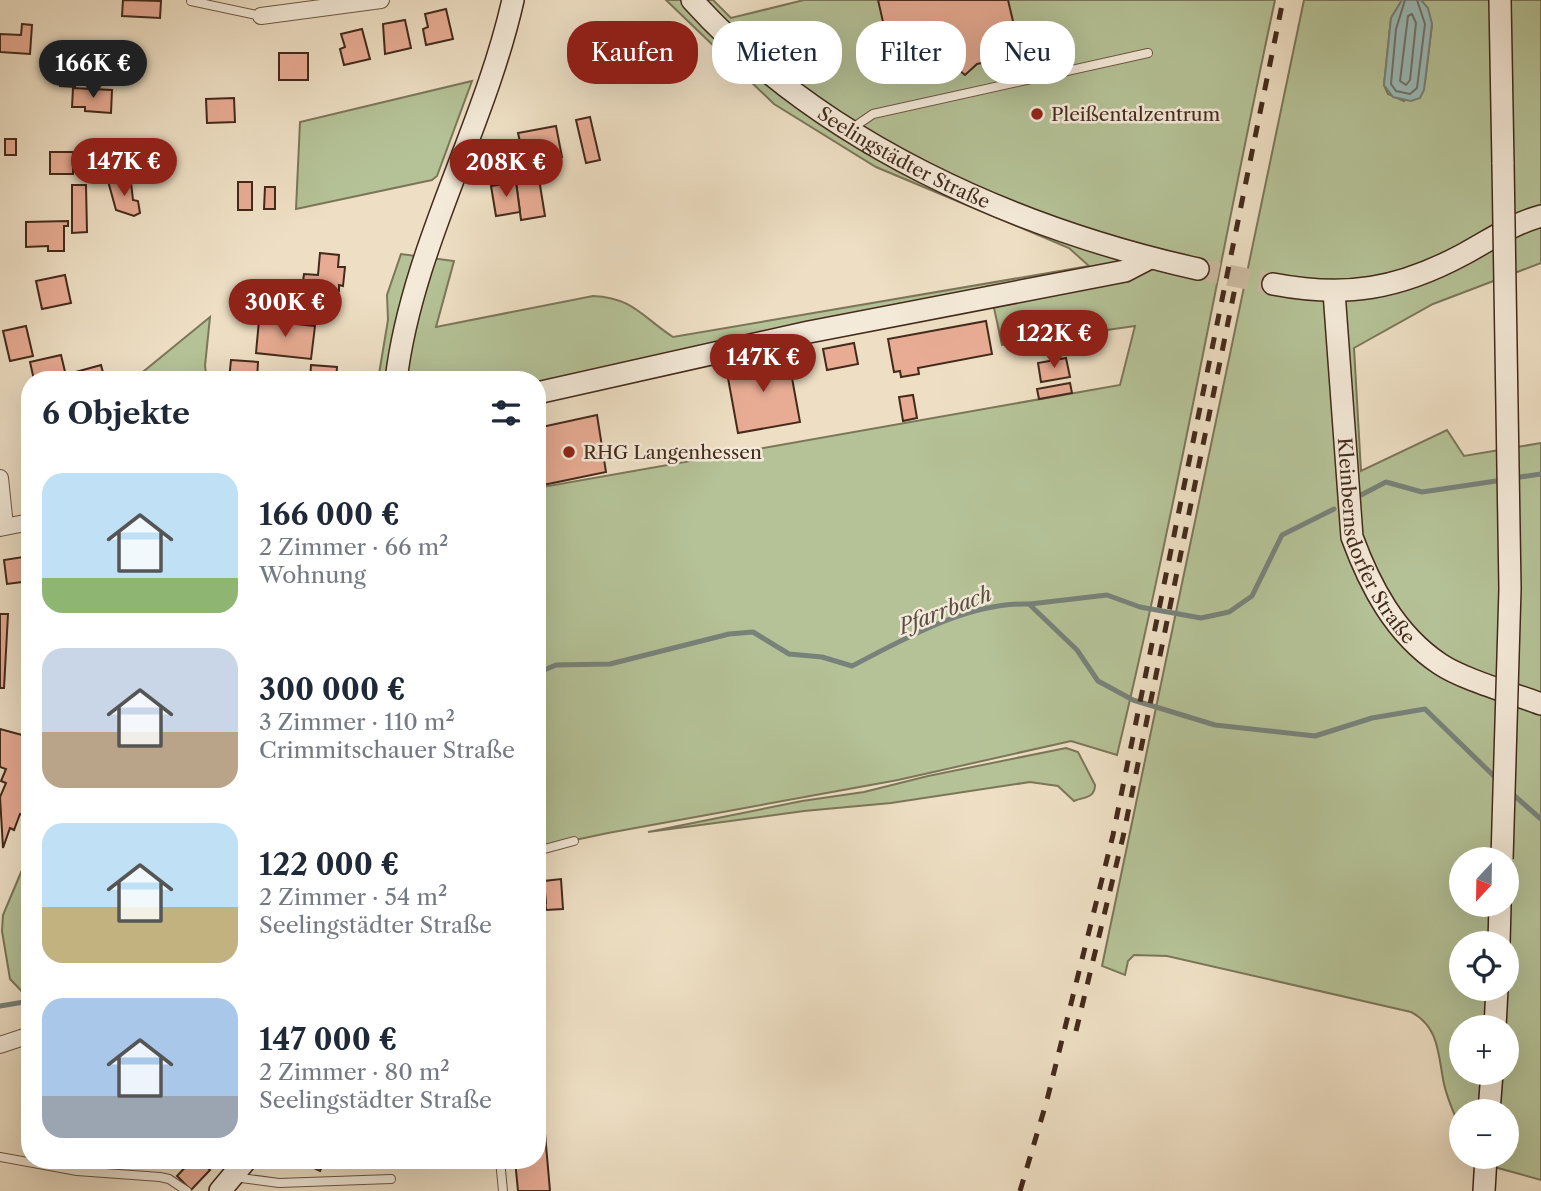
<!DOCTYPE html>
<html lang="de">
<meta charset="utf-8">
<style>
:root{--surface:#fff;--page:#f6f6f7;--text:#1f2937;--muted:#747a83;--accent:#8f2418}
body{margin:0;font-family:"Libre Caslon Text",serif;background:var(--page);color:var(--text);height:100vh;display:flex;flex-direction:column;font-size:26px;white-space:nowrap}
*{box-sizing:border-box;margin:0}
p{font-size:23px;color:var(--muted)}
.icon{flex:none;width:38px;height:38px;fill:none;stroke:currentColor;stroke-width:2;stroke-linecap:round;stroke-linejoin:round}
.map{position:relative;flex:1;overflow:hidden}
.drawer{position:absolute;left:21px;top:371px;width:525px;height:798px;display:flex;flex-direction:column;background:var(--surface);border-radius:28px;box-shadow:0 7px 28px #0002}
.drawer>*{flex:none}
.top-card{position:absolute;left:567px;top:21px;width:665px;height:63px;display:flex;gap:14px}
.needle{width:46px;rotate:202deg}
.buttons{position:absolute;left:1449px;top:847px;display:grid;gap:14px}
.buttons a{display:grid;place-items:center;width:70px;height:70px;border-radius:50%;background:var(--surface);box-shadow:0 7px 28px #0002;font-size:35px}
.price{position:absolute;translate:-50% -60px;padding:0 16px;border-radius:24px;background:var(--accent);color:#fff;font-size:23px;line-height:46px;filter:drop-shadow(0 2px 4px #0008)}
.price::after{content:'';position:absolute;left:50%;top:42px;width:21px;height:16px;margin-left:-10px;background:inherit;clip-path:polygon(0 0,100% 0,50% 100%)}
.price.on{background:#222;color:#fff}
ul{padding:0;list-style:none}
li{display:flex;align-items:center;gap:21px;height:175px;padding:0 21px}
li span{display:grid;place-items:center;flex:none;width:196px;height:140px;border-radius:21px;color:#555}
li>.icon{margin-inline-start:auto}
span .icon{width:84px;height:84px;fill:#fffc;stroke-width:1}
li b{font-size:30px}
h2{display:flex;justify-content:space-between;align-items:center;height:84px;padding:0 21px;font-size:30px}
.chip{padding:0 24px;border-radius:28px;background:var(--surface);box-shadow:0 7px 28px #0002;font-size:24px;line-height:63px}
.chip.on{background:var(--accent);color:#fff}
.map>svg:first-child{display:block}
.green{fill:#b5c297;stroke:#7c7659;stroke-width:2;fill-rule:evenodd}
.water{fill:#9bbcba;stroke:#78827a;stroke-width:2}
.lines{fill:none;stroke-linecap:round;stroke-linejoin:round}
.shore{stroke:#6f736a;stroke-width:2}
.stream{stroke:#78827a;stroke-width:5}
.building{fill:#e8ac94;stroke:#432a1b;stroke-width:2}
.secondary-tunnel{stroke:#ccbba2;stroke-width:21;stroke-dasharray:21 10;stroke-linecap:butt}
.lane-casing{stroke:#6e5745;stroke-width:10}
.street-casing{stroke:#6e5745;stroke-width:18}
.secondary-casing{stroke:#432a1b;stroke-width:24}
.lane{stroke:#f4ead9;stroke-width:8}
.street{stroke:#f4ead9;stroke-width:16}
.secondary{stroke:#f4ead9;stroke-width:21}
.rail{stroke:#432a1b;stroke-width:5;stroke-dasharray:12 12;stroke-linecap:butt}
.secondary-bridge-casing{stroke:#432a1b;stroke-width:24;stroke-linecap:butt}
.secondary-bridge{stroke:#f4ead9;stroke-width:21}
.poi-dot{fill:#8f2418;stroke:#f4ead9;stroke-width:2.5}
.labels{text-anchor:middle;dominant-baseline:central;stroke-width:5;stroke-linejoin:round;paint-order:stroke}
.poi-label{font-size:19px;fill:#432a1b;stroke:#f4ead9;text-anchor:start}
.street-label{font-size:19px;fill:#432a1b;stroke:#f4ead9}
.water-label{font-size:21px;font-style:italic;fill:#594e43;stroke:#f4ead9}
</style>
<div class="map">
<svg width="1541" height="1191" viewBox="0 0 1541 1191">
<rect width="100%" height="100%" fill="#eedfc4"/>
<filter id="stains"><feTurbulence type="fractalNoise" baseFrequency=".00286" numOctaves="4"/><feColorMatrix values="0 0 0 0 .2 0 0 0 0 .09 0 0 0 0 .02 0 0 0 .5 -.17"/></filter>
<radialGradient id="worn" r=".72"><stop offset=".6" stop-color="#630" stop-opacity="0"/><stop offset="1" stop-color="#630" stop-opacity=".3"/></radialGradient>
<g class="green">
<path d="M 666,0 L 713,0 L 731,18 L 804,0 L 1275,0 C 1221,251 1177,505 1117,755 L 1071,741 L 898,780 L 608,833 L 537,848 L 537,488 L 1120,385 L 1135,326 L 1002,345 L 991,294 L 537,399 L 537,380 L 378,380 L 388,320 L 387,295 L 401,254 L 454,261 L 436,327 L 593,296 C 634,298 642,317 673,337 L 1089,266 L 1069,248 L 876,167 L 774,104 Z"/>
<path d="M 1304,0 L 1402,0 L 1391,18 L 1384,85 L 1388,94 L 1404,101 L 1425,82 L 1432,24 L 1421,0 L 1541,0 L 1541,263 L 1433,304 L 1354,348 L 1361,471 L 1447,430 L 1464,456 L 1541,443 L 1541,1180 L 1498,1168 L 1487,1157 L 1507,1157 L 1507,1111 L 1461,1111 L 1461,1129 L 1459,1126 C 1454,1113 1447,1098 1444,1084 C 1438,1056 1440,1027 1411,1012 L 1167,956 L 1134,955 L 1128,961 L 1125,975 L 1102,966 ZM 1461,859 L 1507,859 L 1507,905 L 1461,905 ZM 1461,943 L 1507,943 L 1507,989 L 1461,989 ZM 1461,1027 L 1507,1027 L 1507,1073 L 1461,1073 Z"/>
<path d="M 472,81 L 437,176 L 432,180 L 296,209 L 300,122 Z"/>
<path d="M 210,317 L 205,366 L 207,380 L 133,380 Z"/>
<path d="M 1066,748 L 1078,752 L 1095,785 C 1095,799 1082,797 1074,801 L 1058,786 L 1030,782 L 891,803 L 804,811 L 648,832 L 802,801 L 864,792 L 928,776 Z"/>
<path d="M 30,851 L 30,1000 L 10,979 L 2,931 L 3,915 Z"/>
</g>
<path class="water" d="M 1402,0 L 1421,0 L 1428,8 L 1432,24 L 1424,90 L 1420,98 L 1411,101 L 1393,97 L 1384,85 L 1391,18 Z"/>
<g class="lines">
<g class="shore">
<path d="M 1405,0 L 1396,29 L 1391,84 L 1396,91 L 1410,94 L 1417,88 L 1425,24 L 1417,0"/>
<path d="M 1412,14 L 1416,23 L 1410,80 L 1406,85 L 1400,81 L 1408,16 Z"/>
</g>
<g class="stream">
<path d="M 1513,478 L 1541,474"/>
<path d="M 1361,495 L 1386,482 L 1422,492 L 1503,480"/>
<path d="M 1030,604 L 1107,595 L 1140,607 L 1201,618 L 1229,612 L 1252,596 L 1282,535 L 1334,509"/>
<path d="M 537,673 L 556,665 L 610,664 L 729,634 L 753,632 L 789,654 L 822,657 L 852,666 C 906,638 968,602 1029,604 L 1077,650 L 1098,681 L 1133,700 L 1215,725 L 1315,736 L 1372,718 L 1425,709 L 1497,779"/>
<path d="M 1509,791 L 1541,819"/>
<path d="M 0,1006 L 30,1001"/>
</g>
</g>
<g class="building">
<path d="M 123,0 L 161,1 L 160,18 L 122,16 Z"/>
<path d="M 878,0 L 1008,0 L 1021,55 L 977,64 L 965,75 L 958,69 L 897,83 Z"/>
<path d="M 446,9 L 453,39 L 426,45 L 423,29 L 428,27 L 425,14 Z"/>
<path d="M 405,20 L 411,48 L 385,54 L 383,24 Z"/>
<path d="M 22,24 L 32,25 L 30,54 L 0,52 L 0,34 L 21,35 Z"/>
<path d="M 362,29 L 370,59 L 344,65 L 340,49 L 345,47 L 341,34 Z"/>
<rect x="279" y="53" width="29" height="27"/>
<path d="M 61,55 L 77,56 L 75,87 L 60,86 Z"/>
<path d="M 73,88 L 112,90 L 111,113 L 85,111 L 85,107 L 72,107 Z"/>
<path d="M 234,98 L 235,122 L 207,123 L 206,99 Z"/>
<path d="M 590,117 L 600,160 L 586,163 L 576,120 Z"/>
<path d="M 556,126 L 562,157 L 539,166 L 538,161 L 525,164 L 518,133 Z"/>
<rect x="5" y="139" width="11" height="16"/>
<rect x="50" y="152" width="23" height="22"/>
<path d="M 539,179 L 545,216 L 521,220 L 516,182 Z"/>
<path d="M 108,181 L 131,183 L 133,200 L 138,201 L 140,213 L 134,216 L 116,210 Z"/>
<rect x="238" y="182" width="14" height="28"/>
<path d="M 516,182 L 520,212 L 496,216 L 491,186 Z"/>
<path d="M 72,185 L 86,185 L 87,232 L 72,233 Z"/>
<path d="M 265,187 L 275,187 L 275,209 L 264,209 Z"/>
<path d="M 68,221 L 68,226 L 64,226 L 64,251 L 48,251 L 48,246 L 26,247 L 26,222 Z"/>
<path d="M 320,253 L 339,255 L 338,267 L 345,267 L 343,286 L 339,285 L 339,291 L 302,289 L 304,274 L 318,275 Z"/>
<path d="M 65,275 L 71,303 L 42,309 L 36,281 Z"/>
<path d="M 259,320 L 315,326 L 311,359 L 256,353 Z"/>
<path d="M 986,321 L 992,354 L 918,368 L 919,374 L 901,377 L 900,371 L 894,372 L 888,339 Z"/>
<path d="M 26,326 L 33,356 L 10,361 L 3,331 Z"/>
<path d="M 854,343 L 858,364 L 827,370 L 823,349 Z"/>
<path d="M 61,355 L 67,380 L 34,380 L 30,362 Z"/>
<path d="M 788,356 L 800,422 L 738,433 L 726,367 Z"/>
<path d="M 1066,358 L 1070,377 L 1041,382 L 1038,363 Z"/>
<path d="M 231,360 L 258,362 L 257,380 L 229,380 Z"/>
<path d="M 101,365 L 105,380 L 74,380 L 72,373 Z"/>
<path d="M 311,365 L 337,367 L 336,380 L 310,380 Z"/>
<path d="M 1070,383 L 1072,393 L 1039,399 L 1037,389 Z"/>
<path d="M 913,395 L 917,418 L 903,421 L 899,397 Z"/>
<path d="M 597,415 L 606,472 L 543,485 L 537,462 L 537,428 Z"/>
<path d="M 30,556 L 30,581 L 7,584 L 4,560 Z"/>
<path d="M 0,614 L 8,614 L 4,688 L 0,688 Z"/>
<path d="M 0,729 L 22,735 L 23,732 L 30,734 L 30,803 L 25,816 L 20,814 L 14,830 L 10,828 L 3,848 L 0,797 L 6,783 L 1,781 L 6,769 L 0,767 Z"/>
<path d="M 561,879 L 563,909 L 546,910 L 544,881 Z"/>
<path d="M 537,881 L 544,881 L 546,903 L 537,904 Z"/>
<path d="M 540,1076 L 550,1191 L 518,1191 L 515,1160 L 537,1160 L 537,1077 Z"/>
<path d="M 192,1160 L 200,1160 L 210,1170 L 191,1190 L 177,1176 Z"/>
<path d="M 297,1160 L 325,1160 L 320,1171 Z"/>
</g>
<g class="lines">
<path class="secondary-tunnel" d="M 1198,269 L 1273,284"/>
<defs>
<g id="lane">
<path d="M 191,1 L 261,16"/>
<path d="M 851,129 L 873,114 L 1148,53"/>
<path d="M 537,851 L 574,841"/>
<path d="M 0,1157 L 77,1171 L 160,1177 L 169,1179 L 187,1191"/>
<path d="M 500,1160 L 503,1191"/>
<path d="M 234,1177 L 279,1183 L 391,1179"/>
</g>
<g id="street">
<path d="M 261,16 L 381,0"/>
<path d="M 0,478 L 5,526"/>
<path d="M 0,528 L 30,522"/>
<path d="M 0,1045 L 30,1035"/>
</g>
<g id="secondary">
<path id="s1" d="M 692,0 C 820,142 1014,228 1198,269"/>
<path d="M 1500,0 L 1503,164"/>
<path d="M 1273,284 C 1346,298 1399,289 1464,254 C 1490,240 1512,224 1541,216"/>
<path id="s2" d="M 1334,292 L 1352,537 C 1370,586 1395,634 1440,664 C 1464,680 1512,693 1541,704"/>
<path d="M 396,380 C 412,248 484,129 513,0"/>
<path d="M 537,393 L 809,332 L 1125,271 L 1150,258"/>
<path d="M 1499,943 L 1500,905"/>
<path d="M 1495,1027 L 1497,989"/>
<path d="M 1489,1111 L 1492,1073"/>
<path d="M 220,1191 L 246,1160"/>
<path d="M 1484,1191 L 1486,1157"/>
</g>
</defs>
<use href="#lane" class="lane-casing"/>
<use href="#street" class="street-casing"/>
<use href="#secondary" class="secondary-casing"/>
<use href="#lane" class="lane"/>
<use href="#street" class="street"/>
<use href="#secondary" class="secondary"/>
<g class="rail">
<path d="M 1076,1031 L 1123,837 L 1235,288"/>
<path d="M 1020,1191 L 1047,1100 L 1113,835 L 1283,0"/>
</g>
<defs>
<path id="secondary-bridge" d="M 1502,859 L 1510,589 L 1503,164"/>
</defs>
<use href="#secondary-bridge" class="secondary-bridge-casing"/>
<use href="#secondary-bridge" class="secondary-bridge"/>
</g>
<g class="poi-dot">
<circle cx="1037" cy="114" r="7"/>
<circle cx="569" cy="452" r="7"/>
</g>
<g class="labels">
<g class="poi-label">
<text x="1051" y="114">Pleißentalzentrum</text>
<text x="583" y="452">RHG Langenhessen</text>
</g>
<g class="street-label">
<text stroke="none"><textPath href="#s1" startOffset="266">Seelingstädter Straße</textPath></text>
<text stroke="none"><textPath href="#s2" startOffset="256">Kleinbernsdorfer Straße</textPath></text>
</g>
<g class="water-label">
<text transform="translate(945 610) rotate(-21)">Pfarrbach</text>
</g>
</g>
<rect width="100%" height="100%" filter="url(#stains)"/>
<rect width="100%" height="100%" fill="url(#worn)"/>
</svg>
<div class="buttons">
<a><svg class="needle" viewBox="-14 -14 28 28"><path d="M0-13l5 13h-10z" fill="#e53935"/><path d="M0 13l5-13h-10z" fill="#747a83"/></svg></a>
<a><svg class="icon" aria-label="locate" viewBox="0 0 24 24"><circle cx="12" cy="12" r="6"/><path d="M12 2v4M12 18v4M2 12h4M18 12h4"/></svg></a>
<a>+</a>
<a>−</a>
</div>
<b class="price on" style="left:93px;top:100px">166K €</b>
<b class="price" style="left:124px;top:198px">147K €</b>
<b class="price" style="left:506px;top:199px">208K €</b>
<b class="price" style="left:285px;top:339px">300K €</b>
<b class="price" style="left:1054px;top:370px">122K €</b>
<b class="price" style="left:763px;top:394px">147K €</b>
<div class="top-card">
<a class="chip on">Kaufen</a>
<a class="chip">Mieten</a>
<a class="chip">Filter</a>
<a class="chip">Neu</a>
</div>
<section class="drawer">
<h2>6 Objekte<svg class="icon" aria-label="filters" viewBox="0 0 24 24"><path d="M4 7h16M4 17h16"/><circle cx="9" cy="7" r="2"/><circle cx="15" cy="17" r="2"/></svg></h2>
<ul>
<li><span style="background:linear-gradient(#bfe0f5 75%,#8fb573 0)"><svg class="icon" aria-label="home" viewBox="0 0 24 24"><path d="M3 11l9-7 9 7M6 9v11h12V9"/></svg></span><div><b>166 000 €</b><p>2 Zimmer · 66 m²</p><p>Wohnung</p></div></li>
<li><span style="background:linear-gradient(#c9d6e8 60%,#b9a48a 0)"><svg class="icon" aria-label="home" viewBox="0 0 24 24"><path d="M3 11l9-7 9 7M6 9v11h12V9"/></svg></span><div><b>300 000 €</b><p>3 Zimmer · 110 m²</p><p>Crimmitschauer Straße</p></div></li>
<li><span style="background:linear-gradient(#bfe0f5 60%,#c2b280 0)"><svg class="icon" aria-label="home" viewBox="0 0 24 24"><path d="M3 11l9-7 9 7M6 9v11h12V9"/></svg></span><div><b>122 000 €</b><p>2 Zimmer · 54 m²</p><p>Seelingstädter Straße</p></div></li>
<li><span style="background:linear-gradient(#a9c7e8 70%,#9aa5b1 0)"><svg class="icon" aria-label="home" viewBox="0 0 24 24"><path d="M3 11l9-7 9 7M6 9v11h12V9"/></svg></span><div><b>147 000 €</b><p>2 Zimmer · 80 m²</p><p>Seelingstädter Straße</p></div></li>
</ul>
</section>
</div>
